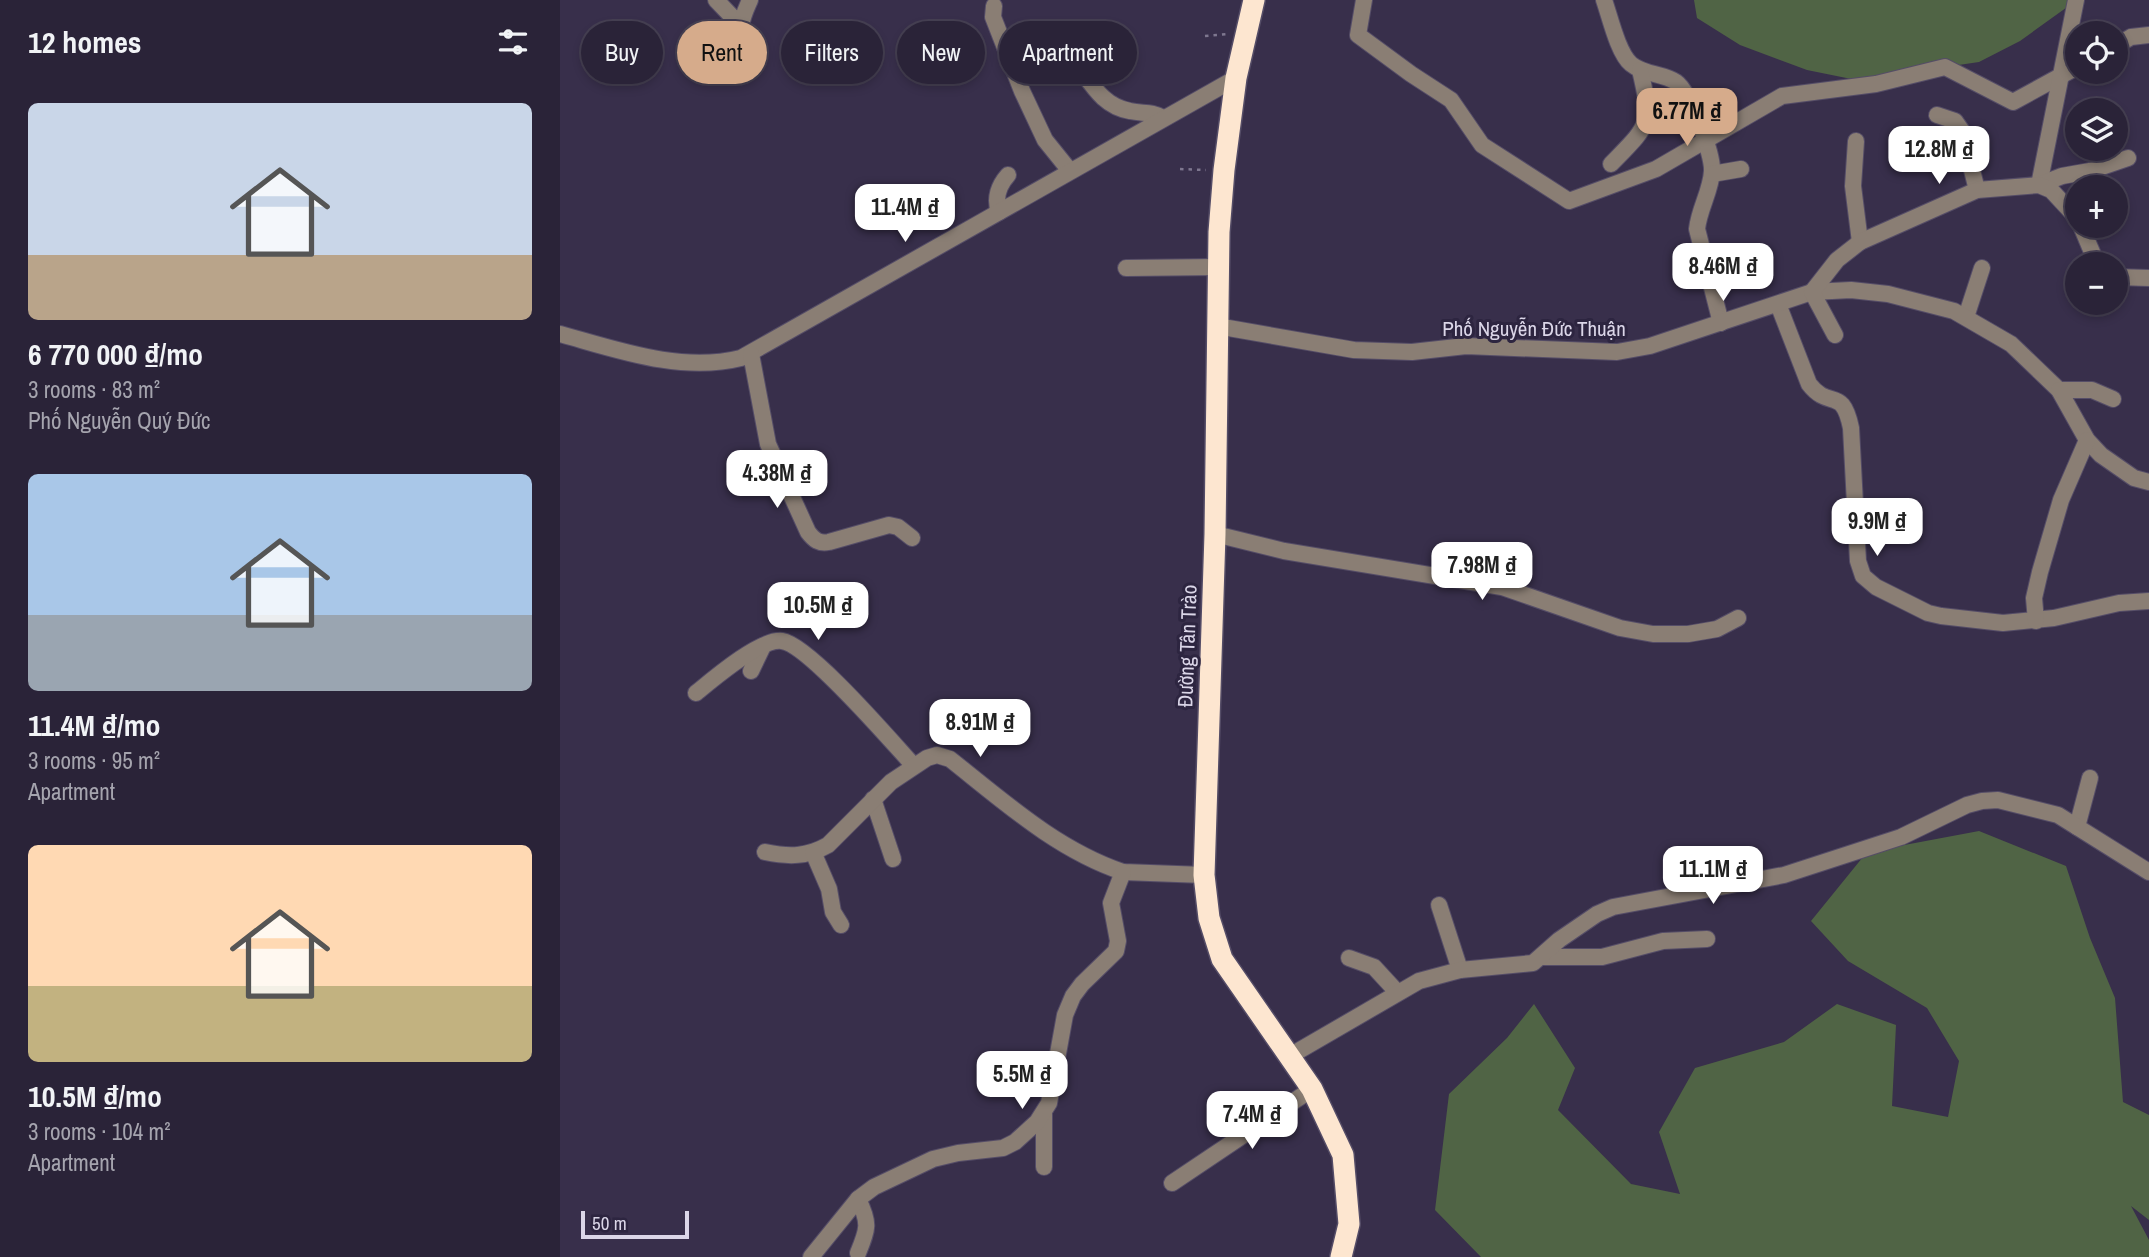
<!DOCTYPE html>
<meta charset="utf-8">
<style>
:root{--surface:#2a2338;--page:#362f43;--text:#f1f3f6;--muted:#a5a4ae;--line:#464053;--accent:#d6ab8b}
body{margin:0;font-family:"Archivo Narrow",sans-serif;background:var(--page);color:var(--text);height:100vh;display:flex;flex-direction:column;font-size:26px;white-space:nowrap}
*{box-sizing:border-box;margin:0}
p{font-size:23px;color:var(--muted)}
.icon{flex:none;width:38px;height:38px;fill:none;stroke:currentColor;stroke-width:2;stroke-linecap:round;stroke-linejoin:round}
.map{position:relative;flex:1;overflow:hidden}
.details{display:flex;flex-direction:column;background:var(--surface);width:560px}
.details>*{flex:none}
.hud{position:absolute;left:21px;top:21px;width:665px;height:63px;display:flex;gap:14px}
.fabs{position:absolute;left:1505px;top:21px;display:grid;gap:14px}
.fabs a{display:grid;place-items:center;width:63px;height:63px;border-radius:50%;background:var(--surface);box-shadow:0 4px 10px #0003,0 0 0 2px var(--line);font-size:35px}
.scale{position:absolute;left:21px;bottom:18px;width:108px;box-sizing:border-box;padding-left:7px;border:4px solid #dbd6e8;border-top:0;font-size:19px;line-height:24px;white-space:nowrap;color:#dbd6e8;-webkit-text-stroke:5px #2d2540;paint-order:stroke}
.price{position:absolute;translate:-50% -60px;padding:0 16px;border-radius:14px;background:#fff;color:#222;font-size:23px;line-height:46px;filter:drop-shadow(0 2px 4px #0008)}
.price::after{content:'';position:absolute;left:50%;top:42px;width:21px;height:16px;margin-left:-10px;background:inherit;clip-path:polygon(0 0,100% 0,50% 100%)}
.price.on{background:var(--accent);color:#111}
ul{padding:0;list-style:none}
li{display:grid;align-content:center;gap:14px;height:371px;padding:0 28px}
li span{display:grid;place-items:center;height:217px;border-radius:10px;color:#555}
li>.icon{margin-inline-start:auto}
span .icon{width:126px;height:126px;fill:#fffc;stroke-width:1}
li b{font-size:30px}
h2{display:flex;justify-content:space-between;align-items:center;height:84px;padding:0 28px;font-size:30px}
.pill{padding:0 24px;border-radius:32px;background:var(--surface);box-shadow:0 4px 10px #0003,0 0 0 2px var(--line);font-size:24px;line-height:63px}
.pill.on{background:var(--accent);color:#111}
main{display:flex;flex:1;min-height:0}
.map>svg:first-child{display:block}
.green{fill:#506445}
.lines{fill:none;stroke-linecap:round;stroke-linejoin:round}
.minor-casing{stroke:#554d67;stroke-width:18}
.highway-casing{stroke:#554d67;stroke-width:24}
.path{stroke:#7e778f;stroke-width:2.5;stroke-dasharray:3.5 5;stroke-linecap:butt}
.minor{stroke:#8a7e74;stroke-width:16}
.highway{stroke:#fde6d0;stroke-width:21}
.labels{text-anchor:middle;dominant-baseline:central;stroke-width:6;stroke-linejoin:round;paint-order:stroke}
.street-label{font-size:21px;fill:#dbd6e8;stroke:#2d2540}
</style>
<main>
<section class="details">
<h2>12 homes<svg class="icon" aria-label="filters" viewBox="0 0 24 24"><path d="M4 7h16M4 17h16"/><circle cx="9" cy="7" r="2"/><circle cx="15" cy="17" r="2"/></svg></h2>
<ul>
<li><span style="background:linear-gradient(#c9d6e8 70%,#b9a48a 0)"><svg class="icon" aria-label="home" viewBox="0 0 24 24"><path d="M3 11l9-7 9 7M6 9v11h12V9"/></svg></span><div><b>6 770 000 ₫/mo</b><p>3 rooms · 83 m²</p><p>Phố Nguyễn Quý Đức</p></div></li>
<li><span style="background:linear-gradient(#a9c7e8 65%,#9aa5b1 0)"><svg class="icon" aria-label="home" viewBox="0 0 24 24"><path d="M3 11l9-7 9 7M6 9v11h12V9"/></svg></span><div><b>11.4M ₫/mo</b><p>3 rooms · 95 m²</p><p>Apartment</p></div></li>
<li><span style="background:linear-gradient(#ffd9b3 65%,#c2b280 0)"><svg class="icon" aria-label="home" viewBox="0 0 24 24"><path d="M3 11l9-7 9 7M6 9v11h12V9"/></svg></span><div><b>10.5M ₫/mo</b><p>3 rooms · 104 m²</p><p>Apartment</p></div></li>
</ul>
</section>
<div class="map">
<svg width="1589" height="1257" viewBox="0 0 1589 1257">
<rect width="100%" height="100%" fill="#382f4b"/>
<g class="green">
<path d="M 1134,0 L 1517,0 L 1460,41 L 1419,62 L 1385,67 L 1316,84 L 1247,70 L 1180,45 L 1137,18 Z"/>
<path d="M 1419,831 L 1506,866 L 1530,938 L 1555,998 L 1563,1102 L 1589,1115 L 1589,1220 L 1571,1206 L 1589,1240 L 1589,1257 L 921,1257 L 875,1210 L 889,1094 L 947,1038 L 974,1004 L 1015,1068 L 998,1110 L 1071,1184 L 1120,1194 L 1099,1132 L 1135,1068 L 1224,1042 L 1277,1004 L 1336,1025 L 1332,1106 L 1388,1117 L 1399,1061 L 1367,1008 L 1288,961 L 1251,921 L 1307,852 Z"/>
</g>
<g class="lines">
<defs>
<g id="minor">
<path d="M 156,0 L 181,26"/>
<path d="M 804,0 L 798,35 L 851,74 L 891,100 L 922,145 L 1009,201 L 1096,169 L 1222,96 L 1316,84 L 1385,67 L 1453,102 L 1517,67"/>
<path d="M 1044,0 C 1050,17 1058,53 1071,64 C 1084,75 1103,73 1116,82 C 1130,92 1153,154 1152,171 C 1151,191 1139,209 1137,229 L 1161,323"/>
<path d="M 434,6 L 433,17 L 462,91 L 485,140 L 510,171"/>
<path d="M 1556,46 L 1571,37 L 1589,35"/>
<path d="M 150,60 C 185,95 178,48 181,27 C 182,17 186,9 190,0"/>
<path d="M 523,73 C 536,91 547,107 570,111 C 583,114 591,111 603,118"/>
<path d="M 1377,115 L 1395,121 L 1402,131 L 1417,190"/>
<path d="M 1296,141 L 1293,186 L 1300,242"/>
<path d="M 1051,164 C 1089,125 1093,125 1080,70"/>
<path d="M 1152,174 L 1181,169"/>
<path d="M 1479,185 L 1516,0"/>
<path d="M 1479,185 L 1502,176 L 1530,171 L 1568,158"/>
<path d="M 439,212 C 434,198 439,185 448,175"/>
<path d="M 1521,226 L 1537,264"/>
<path d="M 566,268 L 658,267"/>
<path d="M 1556,277 L 1589,278"/>
<path d="M 1218,304 L 1249,384 C 1270,411 1282,385 1291,428 L 1298,561 L 1303,576 L 1316,587 L 1368,613 L 1381,616 L 1443,623 L 1494,618 L 1559,603 L 1589,601"/>
<path d="M 1406,317 L 1422,268"/>
<path d="M 657,326 L 794,350 L 852,352 L 906,346 L 1057,352 L 1090,346 L 1252,292 L 1291,290 L 1328,294 L 1394,311 L 1451,344 L 1499,390 L 1527,440 L 1541,455 L 1574,478 L 1589,482"/>
<path d="M 0,334 C 58,350 121,373 181,358 L 676,78"/>
<path d="M 1275,335 L 1252,292 L 1277,260 L 1300,242 L 1417,190 L 1479,185 L 1491,190 L 1517,218"/>
<path d="M 191,354 L 208,444 L 248,532 C 254,540 259,544 269,542 L 329,525 L 338,527 L 352,538"/>
<path d="M 1499,390 L 1532,390 L 1553,399"/>
<path d="M 655,534 L 724,551 L 942,587 L 1060,628 L 1093,634 L 1128,634 L 1157,629 L 1178,618"/>
<path d="M 1476,621 L 1474,598 L 1480,572 L 1501,500 L 1527,440"/>
<path d="M 191,671 L 203,646"/>
<path d="M 136,693 C 153,679 201,638 222,641 C 249,645 332,742 354,766"/>
<path d="M 313,799 L 333,859"/>
<path d="M 1517,827 L 1530,778"/>
<path d="M 205,852 C 229,857 247,857 268,845 L 331,782 L 367,758 L 377,755 L 390,759 C 443,801 497,850 563,872 L 644,875"/>
<path d="M 253,852 L 269,889 L 273,912 L 281,925"/>
<path d="M 879,905 L 900,970"/>
<path d="M 982,957 L 1042,957 L 1103,941 L 1147,939"/>
<path d="M 789,958 L 814,967 L 837,992"/>
<path d="M 728,1057 L 859,981 L 900,970 L 973,963 L 999,940 L 1037,914 L 1053,907 L 1224,875 L 1341,837 L 1407,805 L 1422,801 L 1438,800 L 1498,815 L 1589,872"/>
<path d="M 484,1167 L 484,1114"/>
<path d="M 612,1183 L 752,1089"/>
<path d="M 298,1253 C 308,1229 310,1223 298,1199"/>
<path d="M 251,1257 L 298,1199 L 314,1187 L 373,1159 L 398,1153 L 443,1148 L 455,1142 L 477,1122 L 489,1103 L 505,1015 L 513,996 L 522,984 L 556,951 L 558,941 L 551,903 L 563,872"/>
</g>
<path id="highway" d="M 694,0 L 676,78 L 664,170 L 659,232 L 655,534 L 644,875 L 649,918 L 662,959 L 752,1089 L 783,1155 L 789,1224 L 781,1257"/>
</defs>
<use href="#minor" class="minor-casing"/>
<use href="#highway" class="highway-casing"/>
<g class="path">
<path d="M 645,36 L 669,34"/>
<path d="M 620,169 L 646,170"/>
</g>
<use href="#minor" class="minor"/>
<use href="#highway" class="highway"/>
</g>
<g class="labels">
<g class="street-label">
<text x="974" y="328">Phố Nguyễn Đức Thuận</text>
<text transform="translate(627 646) rotate(-88)">Đường Tân Trào</text>
</g>
</g>
</svg>
<div class="fabs">
<a><svg class="icon" aria-label="locate" viewBox="0 0 24 24"><circle cx="12" cy="12" r="6"/><path d="M12 2v4M12 18v4M2 12h4M18 12h4"/></svg></a>
<a><svg class="icon" aria-label="layers" viewBox="0 0 24 24"><path d="M12 4l9 5-9 5-9-5zM3 14l9 5 9-5"/></svg></a>
<a>+</a>
<a>−</a>
</div>
<div class="scale">50 m</div>
<b class="price on" style="left:1127px;top:148px">6.77M ₫</b>
<b class="price" style="left:1379px;top:186px">12.8M ₫</b>
<b class="price" style="left:345px;top:244px">11.4M ₫</b>
<b class="price" style="left:1163px;top:303px">8.46M ₫</b>
<b class="price" style="left:217px;top:510px">4.38M ₫</b>
<b class="price" style="left:1317px;top:558px">9.9M ₫</b>
<b class="price" style="left:922px;top:602px">7.98M ₫</b>
<b class="price" style="left:258px;top:642px">10.5M ₫</b>
<b class="price" style="left:420px;top:759px">8.91M ₫</b>
<b class="price" style="left:1153px;top:906px">11.1M ₫</b>
<b class="price" style="left:462px;top:1111px">5.5M ₫</b>
<b class="price" style="left:692px;top:1151px">7.4M ₫</b>
<div class="hud">
<a class="pill">Buy</a>
<a class="pill on">Rent</a>
<a class="pill">Filters</a>
<a class="pill">New</a>
<a class="pill">Apartment</a>
</div>
</div>
</main>
